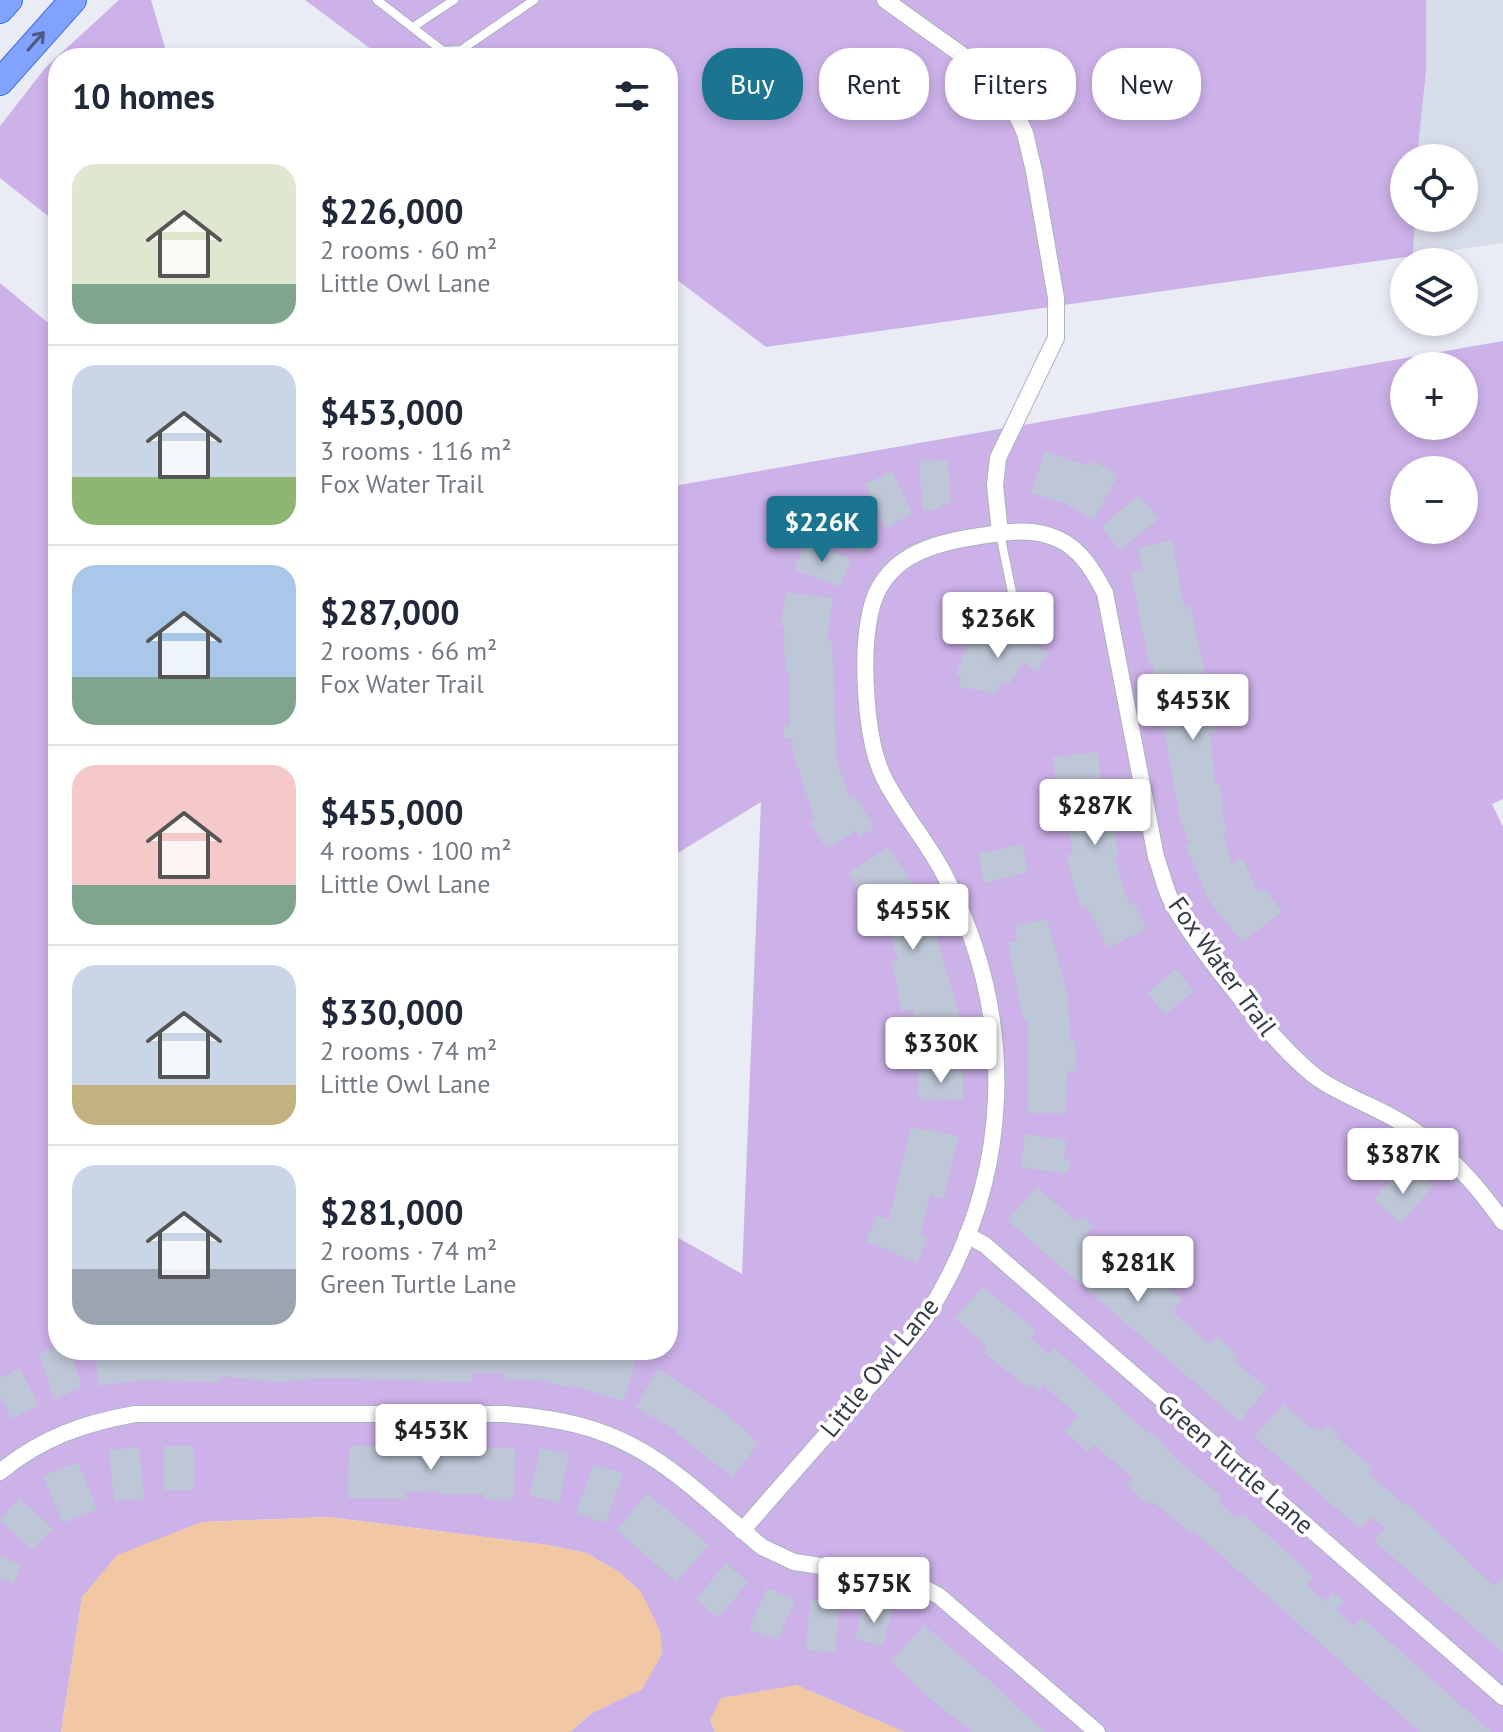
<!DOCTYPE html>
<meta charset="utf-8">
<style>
:root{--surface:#fff;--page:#f2f2f3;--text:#1f2937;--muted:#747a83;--line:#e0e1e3;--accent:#1b7591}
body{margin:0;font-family:"PT Sans",sans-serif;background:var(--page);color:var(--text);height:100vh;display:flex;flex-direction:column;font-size:30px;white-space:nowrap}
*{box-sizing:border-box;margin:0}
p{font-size:26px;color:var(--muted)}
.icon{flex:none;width:44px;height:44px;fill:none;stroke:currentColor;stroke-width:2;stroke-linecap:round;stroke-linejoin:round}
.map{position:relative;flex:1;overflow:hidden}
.side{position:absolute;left:48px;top:48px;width:630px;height:1312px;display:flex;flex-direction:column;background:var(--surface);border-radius:32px;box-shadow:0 4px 12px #0003}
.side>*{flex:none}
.top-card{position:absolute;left:702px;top:48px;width:680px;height:72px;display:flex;gap:16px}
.buttons{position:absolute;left:1390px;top:144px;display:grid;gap:16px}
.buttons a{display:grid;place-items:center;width:88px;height:88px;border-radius:50%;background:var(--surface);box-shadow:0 4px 12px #0003;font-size:40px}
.price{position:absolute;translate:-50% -68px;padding:0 18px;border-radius:8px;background:#fff;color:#222;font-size:26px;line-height:52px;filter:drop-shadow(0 2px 4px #0008)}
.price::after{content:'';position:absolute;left:50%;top:48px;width:24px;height:18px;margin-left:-12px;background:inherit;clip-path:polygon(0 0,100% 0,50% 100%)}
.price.selected{background:var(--accent);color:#fff}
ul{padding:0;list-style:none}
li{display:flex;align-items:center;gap:24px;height:200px;padding:0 24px}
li+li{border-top:2px solid var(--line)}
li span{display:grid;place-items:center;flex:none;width:224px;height:160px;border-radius:24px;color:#555}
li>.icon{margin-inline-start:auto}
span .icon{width:96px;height:96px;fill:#fffc;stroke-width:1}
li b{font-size:34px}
h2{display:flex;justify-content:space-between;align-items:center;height:96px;padding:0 24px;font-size:34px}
.chip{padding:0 28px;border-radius:32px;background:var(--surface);box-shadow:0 4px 12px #0003;font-size:28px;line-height:72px}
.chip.selected{background:var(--accent);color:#fff}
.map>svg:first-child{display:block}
.residential{fill:#d7dce9}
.green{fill:#cdb1e9;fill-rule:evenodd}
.water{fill:#f2c8a4}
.building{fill:#bec7d7}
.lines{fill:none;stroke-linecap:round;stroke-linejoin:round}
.service-casing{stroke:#abb2c1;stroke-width:10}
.minor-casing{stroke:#abb2c1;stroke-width:18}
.trunk-casing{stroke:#376ee1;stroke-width:28}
.service{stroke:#fff;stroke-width:8}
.minor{stroke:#fff;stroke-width:16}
.trunk{stroke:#81a2ff;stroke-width:26}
.oneway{stroke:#4d5b80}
.labels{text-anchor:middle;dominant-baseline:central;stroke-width:7;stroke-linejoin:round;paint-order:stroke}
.street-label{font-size:26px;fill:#373d49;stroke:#fff}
</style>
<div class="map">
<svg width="1503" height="1732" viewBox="0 0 1503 1732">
<rect width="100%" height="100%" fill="#e9ecf5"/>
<path class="residential" d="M 1426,0 L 1503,0 L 1503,243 L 1413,256 L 1415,218 L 1464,218 L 1464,158 L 1417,158 L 1426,71 Z"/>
<g class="green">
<path d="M 119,0 L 151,0 L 168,58 L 58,58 L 58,224 L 0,178 L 0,126 L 46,67 Z"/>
<path d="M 305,0 L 1426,0 L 1426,71 L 1417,158 L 1404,158 L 1404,218 L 1415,218 L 1413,256 L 766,347 L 668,273 L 668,58 L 383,58 Z"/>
<path d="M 0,283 L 58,331 L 58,1350 L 668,1350 L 668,1232 L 742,1274 L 761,802 L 668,859 L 668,487 L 1503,341 L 1503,799 L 1492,804 L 1503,827 L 1503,1732 L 904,1732 L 796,1685 L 710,1720 L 715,1732 L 570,1732 L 592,1713 L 642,1689 L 641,1592 L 619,1572 L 586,1553 L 548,1545 L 328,1517 L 202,1522 L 82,1597 L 61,1732 L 0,1732 ZM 1404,366 L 1464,366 L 1464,426 L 1404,426 ZM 1404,470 L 1464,470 L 1464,530 L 1404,530 Z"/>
</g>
<g class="water">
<path d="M 328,1517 L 548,1545 L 586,1553 L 619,1572 L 641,1592 L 660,1631 L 662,1654 L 642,1689 L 592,1713 L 570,1732 L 61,1732 L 82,1597 L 117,1555 L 202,1522 Z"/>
<path d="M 796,1685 L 904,1732 L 715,1732 L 710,1720 L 721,1698 Z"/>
</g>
<g class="building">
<path d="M 1045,451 L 1089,466 L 1092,460 L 1118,475 L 1094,520 L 1066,504 L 1031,493 Z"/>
<path d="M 948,460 L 951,503 L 941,504 L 941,509 L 922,510 L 919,461 Z"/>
<path d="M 892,471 L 913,514 L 886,528 L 865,484 Z"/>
<path d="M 1139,495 L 1159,518 L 1120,550 L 1101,527 Z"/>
<path d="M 850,503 L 880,531 L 866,537 L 871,542 L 860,553 L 830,525 Z"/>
<path d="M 1172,540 L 1184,607 L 1190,605 L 1203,665 L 1205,677 L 1198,678 L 1202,705 L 1211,704 L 1216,733 L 1210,734 L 1215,784 L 1220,783 L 1224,811 L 1221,811 L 1227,832 L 1223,833 L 1232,863 L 1242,858 L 1258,892 L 1264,888 L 1282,912 L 1242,942 L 1210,902 L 1185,846 L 1190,844 L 1179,816 L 1153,664 L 1149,665 L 1131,572 L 1143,570 L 1138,548 Z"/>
<path d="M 805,541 L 851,559 L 840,587 L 794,570 Z"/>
<path d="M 786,592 L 833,598 L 827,641 L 832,641 L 836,759 L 850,799 L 856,796 L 874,828 L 859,837 L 856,831 L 826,849 L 810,822 L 815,820 L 793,753 L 792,738 L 784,738 L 783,726 L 790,725 L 789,672 L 785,672 L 784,626 L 780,626 Z"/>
<path d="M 1015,623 L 1038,637 L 1035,645 L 1049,653 L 1038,671 L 1023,662 L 1009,684 L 1002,682 L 995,694 L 958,686 L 961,677 L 956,674 L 972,633 L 1002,643 Z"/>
<path d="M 1098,752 L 1102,789 L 1109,789 L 1118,856 L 1114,857 L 1129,905 L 1134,902 L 1147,929 L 1108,948 L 1087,906 L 1081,908 L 1069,868 L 1066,855 L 1073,854 L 1067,816 L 1061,817 L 1053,757 Z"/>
<path d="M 1022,844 L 1028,873 L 984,883 L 978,854 Z"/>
<path d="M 888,847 L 914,886 L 934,928 L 960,1018 L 962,1048 L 918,1052 L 914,1009 L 902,1012 L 892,962 L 898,960 L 888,928 L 883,930 L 869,894 L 864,897 L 848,873 Z"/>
<path d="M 1047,919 L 1068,997 L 1070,1041 L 1075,1041 L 1076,1071 L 1067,1071 L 1066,1113 L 1028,1113 L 1028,1019 L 1023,1020 L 1008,943 L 1017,941 L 1014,926 Z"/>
<path d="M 1176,969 L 1194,991 L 1165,1015 L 1147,993 Z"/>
<path d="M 919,1070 L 963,1071 L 963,1100 L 918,1099 Z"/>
<path d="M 911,1127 L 958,1136 L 944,1199 L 930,1195 L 921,1234 L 928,1237 L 917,1263 L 866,1241 L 877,1215 L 889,1220 Z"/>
<path d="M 1025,1134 L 1066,1140 L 1064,1159 L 1070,1160 L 1068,1174 L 1021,1167 Z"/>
<path d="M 1396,1173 L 1410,1185 L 1420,1174 L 1433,1186 L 1401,1223 L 1374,1199 Z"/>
<path d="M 1037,1187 L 1077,1222 L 1083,1216 L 1094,1226 L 1082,1238 L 1103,1257 L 1108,1251 L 1140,1274 L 1144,1270 L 1182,1299 L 1173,1312 L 1209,1344 L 1217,1336 L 1239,1357 L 1234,1362 L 1267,1387 L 1240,1422 L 1007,1220 Z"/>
<path d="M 983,1287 L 1036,1330 L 1030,1338 L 1049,1355 L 1055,1348 L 1142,1428 L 1155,1436 L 1184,1466 L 1222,1497 L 1219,1502 L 1237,1519 L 1243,1513 L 1292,1557 L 1314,1577 L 1306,1585 L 1325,1601 L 1332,1592 L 1344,1601 L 1336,1610 L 1353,1626 L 1362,1617 L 1491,1732 L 1420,1732 L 1194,1531 L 1192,1534 L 1152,1501 L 1148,1505 L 1127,1485 L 1133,1478 L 1094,1445 L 1088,1452 L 1065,1431 L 1078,1417 L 1043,1384 L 1038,1391 L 1030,1384 L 1027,1387 L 983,1352 L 987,1347 L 955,1318 Z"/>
<path d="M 58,1347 L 70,1350 L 82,1387 L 54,1400 L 39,1353 Z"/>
<path d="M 94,1350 L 639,1350 L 623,1402 L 584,1389 L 550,1384 L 550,1381 L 503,1379 L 503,1373 L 472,1373 L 472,1382 L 322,1378 L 278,1382 L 220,1376 L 220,1382 L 143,1380 L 99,1386 Z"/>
<path d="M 19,1368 L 39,1405 L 12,1419 L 0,1396 L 0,1378 Z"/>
<path d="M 658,1368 L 725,1413 L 759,1443 L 732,1477 L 675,1432 L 676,1430 L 636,1408 Z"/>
<path d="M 1284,1404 L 1312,1430 L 1314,1426 L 1323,1432 L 1327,1425 L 1338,1433 L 1335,1436 L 1373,1468 L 1368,1473 L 1406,1506 L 1408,1504 L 1494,1586 L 1503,1576 L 1503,1653 L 1374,1541 L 1385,1528 L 1372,1517 L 1360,1529 L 1254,1436 Z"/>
<rect x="164" y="1446" width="30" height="44"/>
<path d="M 349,1446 L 515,1448 L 514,1499 L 484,1499 L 484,1494 L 439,1495 L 439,1491 L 406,1492 L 406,1499 L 348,1498 Z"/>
<path d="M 139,1447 L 144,1499 L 114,1501 L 109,1450 Z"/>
<path d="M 540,1448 L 569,1454 L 559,1502 L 530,1496 Z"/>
<path d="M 78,1462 L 97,1509 L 63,1523 L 43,1476 Z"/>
<path d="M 594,1464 L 623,1474 L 605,1523 L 576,1512 Z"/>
<path d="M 647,1493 L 709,1545 L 676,1582 L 617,1530 Z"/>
<path d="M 19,1498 L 53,1529 L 32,1550 L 0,1520 Z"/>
<path d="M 0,1556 L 21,1565 L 13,1584 L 0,1578 Z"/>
<path d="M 726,1563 L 748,1582 L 718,1618 L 696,1599 Z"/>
<path d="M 767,1588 L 795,1600 L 777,1641 L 749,1629 Z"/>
<path d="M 810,1599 L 840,1602 L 835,1653 L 806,1650 Z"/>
<path d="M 864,1604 L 892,1611 L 883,1646 L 855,1639 Z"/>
<path d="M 924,1625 L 993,1684 L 1044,1732 L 972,1732 L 926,1695 L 891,1661 Z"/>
</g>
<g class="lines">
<defs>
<g id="service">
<path d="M 377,0 L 443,51 L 461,50 L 534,0"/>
<path d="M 413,27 L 454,0"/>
<path d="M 1000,534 L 1013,597"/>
</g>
<g id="minor">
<path d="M 885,0 L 976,65 L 1009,99 L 1025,133 L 1034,171 L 1056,298 L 1056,338 L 998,458 L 995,485 L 1000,533"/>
<path d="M 967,1235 L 985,1245 L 1503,1697"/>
<path d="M 0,1472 C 41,1438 84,1423 135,1414 L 505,1414 C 634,1423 669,1468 762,1547 L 794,1562 L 908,1579 L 939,1596 L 1097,1732"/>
<path d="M 742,1531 C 780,1487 818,1444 857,1400 C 880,1374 905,1347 925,1318 C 1014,1180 1019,1019 944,874 C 927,841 901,812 884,778 C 865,740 861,656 870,614 C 881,557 931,543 980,536 C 1007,532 1032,527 1058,539 C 1081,549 1094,572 1105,593 L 1156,857 C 1161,870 1164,885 1170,898 C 1188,938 1285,1058 1322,1081 C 1353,1101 1390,1112 1419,1134 C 1452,1157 1480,1189 1503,1222"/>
</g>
<g id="trunk">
<path d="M 0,10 L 9,0"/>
<path d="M 0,82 L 73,0"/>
</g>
</defs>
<use href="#service" class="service-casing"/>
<use href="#minor" class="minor-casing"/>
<use href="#trunk" class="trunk-casing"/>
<use href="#service" class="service"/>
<use href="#minor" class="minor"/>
<use href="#trunk" class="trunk"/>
</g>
<defs><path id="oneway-shaft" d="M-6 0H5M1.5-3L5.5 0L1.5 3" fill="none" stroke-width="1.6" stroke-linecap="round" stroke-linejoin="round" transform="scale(2)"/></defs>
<use class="oneway" href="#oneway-shaft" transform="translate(36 41) rotate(-49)"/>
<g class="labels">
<g class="street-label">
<text transform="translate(1223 966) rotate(54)">Fox Water Trail</text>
<text transform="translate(879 1367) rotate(-51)">Little Owl Lane</text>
<text transform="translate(1236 1464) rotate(41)">Green Turtle Lane</text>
</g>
</g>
</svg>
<div class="buttons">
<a><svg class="icon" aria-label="locate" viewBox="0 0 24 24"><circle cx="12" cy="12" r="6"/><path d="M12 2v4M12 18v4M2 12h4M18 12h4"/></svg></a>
<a><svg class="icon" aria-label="layers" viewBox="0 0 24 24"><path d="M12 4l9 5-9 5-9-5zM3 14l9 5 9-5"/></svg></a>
<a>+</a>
<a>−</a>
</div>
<b class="price selected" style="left:822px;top:564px">$226K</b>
<b class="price" style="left:998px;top:660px">$236K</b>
<b class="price" style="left:1193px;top:742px">$453K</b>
<b class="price" style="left:1095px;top:847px">$287K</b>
<b class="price" style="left:913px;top:952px">$455K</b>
<b class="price" style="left:941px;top:1085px">$330K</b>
<b class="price" style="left:1403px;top:1196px">$387K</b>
<b class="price" style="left:1138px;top:1304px">$281K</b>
<b class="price" style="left:431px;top:1472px">$453K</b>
<b class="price" style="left:874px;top:1625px">$575K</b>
<div class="top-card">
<a class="chip selected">Buy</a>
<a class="chip">Rent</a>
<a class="chip">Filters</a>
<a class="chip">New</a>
</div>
<section class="side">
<h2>10 homes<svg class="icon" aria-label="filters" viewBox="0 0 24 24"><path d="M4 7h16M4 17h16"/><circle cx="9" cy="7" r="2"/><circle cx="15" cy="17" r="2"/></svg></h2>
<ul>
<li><span style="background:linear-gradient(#dfe7d0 75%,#7fa58c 0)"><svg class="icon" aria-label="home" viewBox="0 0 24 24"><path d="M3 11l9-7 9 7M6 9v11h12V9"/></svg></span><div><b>$226,000</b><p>2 rooms · 60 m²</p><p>Little Owl Lane</p></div></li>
<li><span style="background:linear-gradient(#c9d6e8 70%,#8fb573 0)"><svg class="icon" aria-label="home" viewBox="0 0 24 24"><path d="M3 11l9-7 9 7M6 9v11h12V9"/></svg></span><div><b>$453,000</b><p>3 rooms · 116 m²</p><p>Fox Water Trail</p></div></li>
<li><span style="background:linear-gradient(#a9c7e8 70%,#7fa58c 0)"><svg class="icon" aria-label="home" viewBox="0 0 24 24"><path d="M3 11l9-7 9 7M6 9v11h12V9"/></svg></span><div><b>$287,000</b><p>2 rooms · 66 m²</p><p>Fox Water Trail</p></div></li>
<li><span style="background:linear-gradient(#f6c9c9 75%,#7fa58c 0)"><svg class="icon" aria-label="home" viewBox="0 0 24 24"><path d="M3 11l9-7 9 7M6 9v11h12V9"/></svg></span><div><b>$455,000</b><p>4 rooms · 100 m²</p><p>Little Owl Lane</p></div></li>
<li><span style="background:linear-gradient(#c9d6e8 75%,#c2b280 0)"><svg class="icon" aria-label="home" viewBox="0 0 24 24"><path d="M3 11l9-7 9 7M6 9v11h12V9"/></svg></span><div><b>$330,000</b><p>2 rooms · 74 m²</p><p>Little Owl Lane</p></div></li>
<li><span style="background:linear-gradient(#c9d6e8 65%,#9aa5b1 0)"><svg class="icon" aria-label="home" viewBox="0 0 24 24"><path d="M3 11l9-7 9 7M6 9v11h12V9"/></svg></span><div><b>$281,000</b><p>2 rooms · 74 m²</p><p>Green Turtle Lane</p></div></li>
</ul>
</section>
</div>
